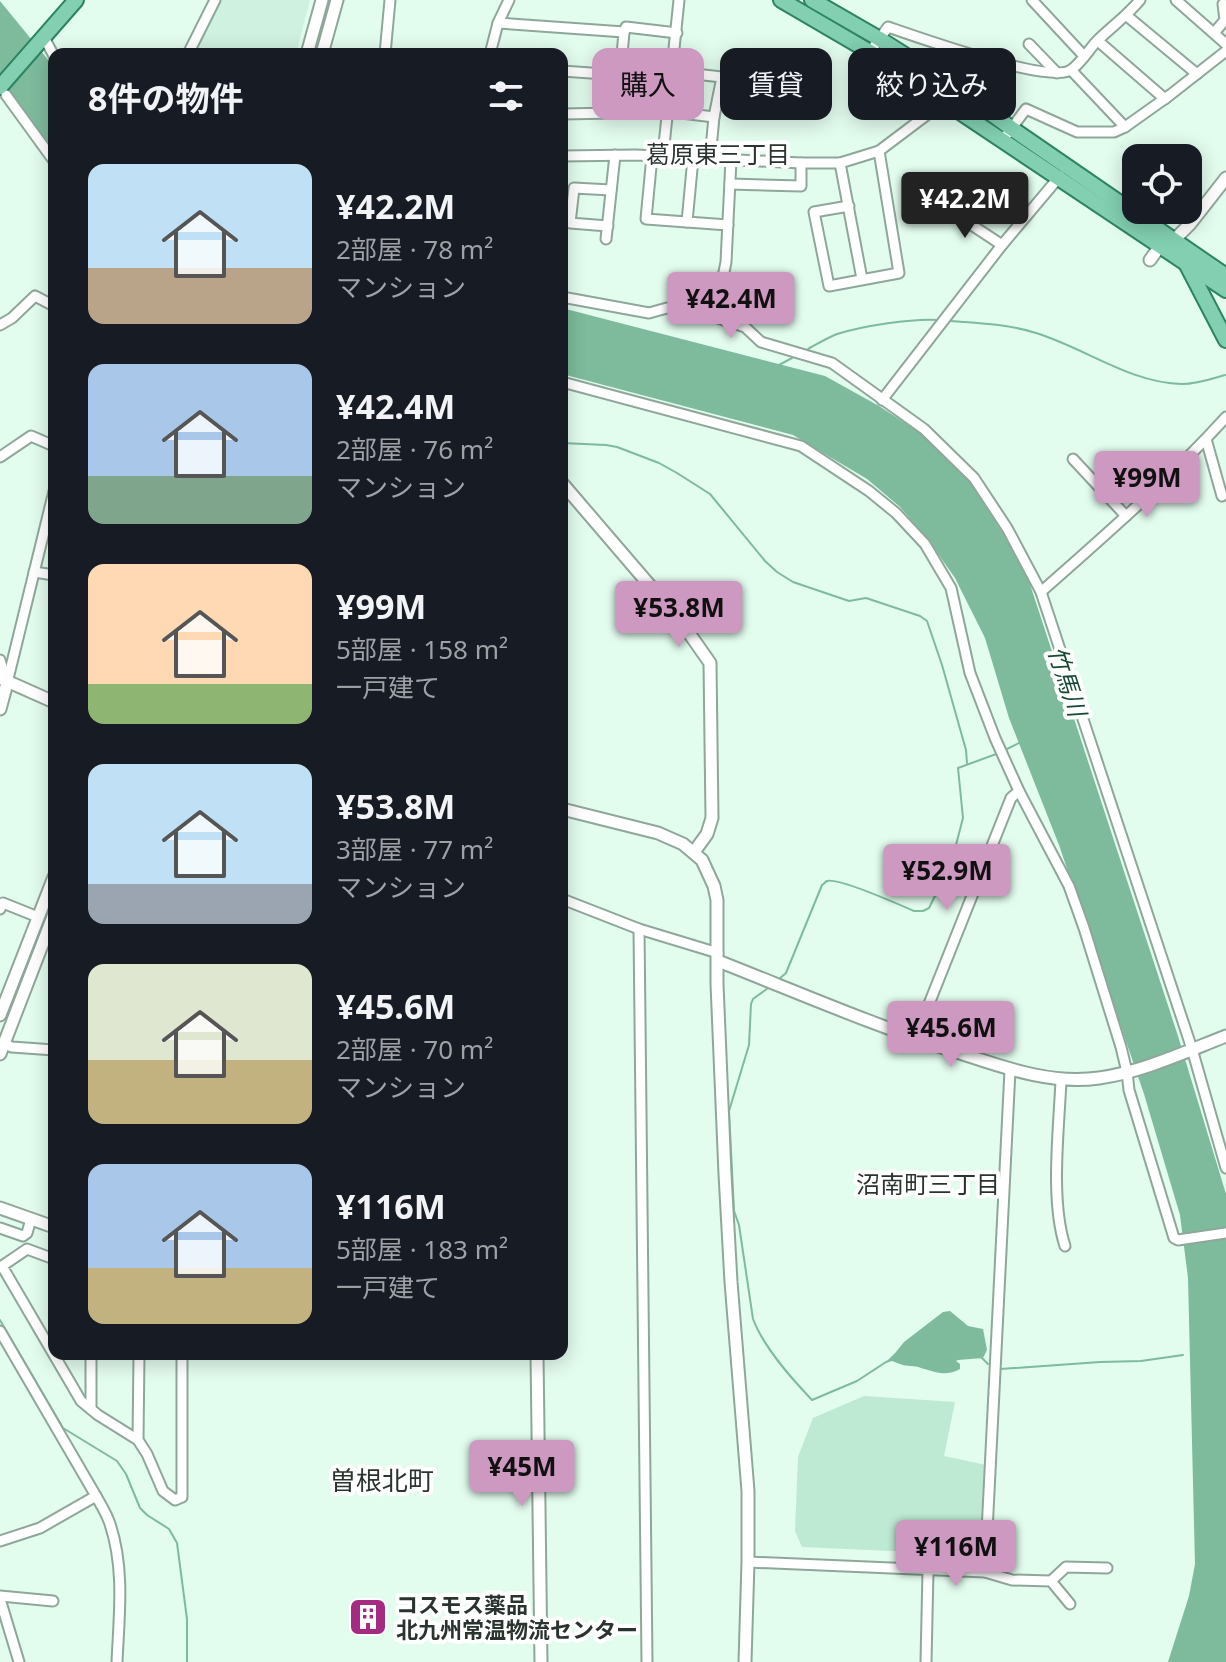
<!DOCTYPE html>
<html lang="ja">
<meta charset="utf-8">
<style>
:root{--surface:#171b24;--page:#242831;--text:#f1f3f6;--muted:#9ea1a6;--accent:#ce99c1}
body{margin:0;font-family:"Noto Sans","Noto Sans JP",sans-serif;background:var(--page);color:var(--text);height:100vh;display:flex;flex-direction:column;font-size:30px;white-space:nowrap}
*{box-sizing:border-box;margin:0}
p{font-size:26px;color:var(--muted)}
.icon{flex:none;width:44px;height:44px;fill:none;stroke:currentColor;stroke-width:2;stroke-linecap:round;stroke-linejoin:round}
.map{position:relative;flex:1;overflow:hidden}
.panel{position:absolute;left:48px;top:48px;width:520px;height:1312px;display:flex;flex-direction:column;background:var(--surface);border-radius:16px;box-shadow:0 4px 20px #0003}
.panel>*{flex:none}
.top-card{position:absolute;left:592px;top:48px;width:514px;height:72px;display:flex;gap:16px}
.fabs{position:absolute;left:1122px;top:144px;display:grid;gap:16px}
.fabs a{display:grid;place-items:center;width:80px;height:80px;border-radius:16px;background:var(--surface);box-shadow:0 4px 20px #0003;font-size:40px}
.price{position:absolute;translate:-50% -68px;padding:0 18px;border-radius:8px;background:var(--accent);color:#111;font-size:26px;line-height:52px;filter:drop-shadow(0 2px 4px #0008)}
.price::after{content:'';position:absolute;left:50%;top:48px;width:24px;height:18px;margin-left:-12px;background:inherit;clip-path:polygon(0 0,100% 0,50% 100%)}
.price.current{background:#222;color:#fff}
ul{padding:0;list-style:none}
li{display:flex;align-items:center;gap:24px;height:200px;padding:0 40px}
li span{display:grid;place-items:center;flex:none;width:224px;height:160px;border-radius:16px;color:#555}
li>.icon{margin-inline-start:auto}
span .icon{width:96px;height:96px;fill:#fffc;stroke-width:1}
li b{font-size:34px}
h2{display:flex;justify-content:space-between;align-items:center;height:96px;padding:0 40px;font-size:34px}
.tag{padding:0 28px;border-radius:16px;background:var(--surface);box-shadow:0 4px 20px #0003;font-size:28px;line-height:72px}
.tag.current{background:var(--accent);color:#111}
.map>svg:first-child{display:block}
.built{fill:#cff1df}
.green{fill:#bee9d2}
.water{fill:#7dbb9c}
.lines{fill:none;stroke-linecap:round;stroke-linejoin:round}
.stream{stroke:#7dbb9c;stroke-width:2}
.minor-casing{stroke:#8fa79a;stroke-width:13}
.tertiary-casing{stroke:#8fa79a;stroke-width:15}
.primary-casing{stroke:#2d8462;stroke-width:18}
.minor{stroke:#fff;stroke-width:9}
.tertiary{stroke:#fff;stroke-width:11}
.primary{stroke:#82cfb1;stroke-width:14}
.labels{text-anchor:middle;dominant-baseline:central;stroke-width:8;stroke-linejoin:round;paint-order:stroke}
.poi-label{font-size:22px;font-weight:bold;fill:#2a342f;stroke:#fff;text-anchor:start}
.neighbourhood-label{font-size:24px;fill:#2a342f;stroke:#fff}
.water-label{font-size:24px;font-style:italic;fill:#184934;stroke:#fff}
.quarter-label{font-size:26px;fill:#2a342f;stroke:#fff}
</style>
<div class="map">
<svg width="1226" height="1662" viewBox="0 0 1226 1662">
<rect width="100%" height="100%" fill="#e2fcee"/>
<path class="built" d="M 218,0 L 310,0 L 296,54 L 192,54 Z"/>
<path class="green" d="M 864,1396 L 955,1402 L 944,1456 L 986,1465 L 981,1555 L 802,1547 L 795,1531 L 798,1457 L 813,1418 Z"/>
<g class="water">
<path d="M 0,1 L 54,67 L 54,151 L 0,86 Z"/>
<path d="M 562,308 L 825,376 L 879,406 L 925,436 L 970,482 L 1024,566 L 1178,1036 L 1226,1194 L 1226,1662 L 1168,1662 L 1189,1596 L 1195,1564 L 1188,1278 L 1180,1215 L 1144,1094 L 1059,845 L 1009,718 L 985,638 L 955,578 L 927,538 L 900,507 L 867,479 L 793,435 L 562,374 Z"/>
<path d="M 950,1311 L 968,1326 L 983,1329 L 987,1350 L 983,1358 L 958,1360 L 956,1361 L 960,1364 L 960,1369 C 946,1377 935,1372 921,1368 C 914,1365 907,1367 900,1364 C 896,1363 892,1360 888,1360 L 896,1352 L 904,1342 L 943,1312 Z"/>
</g>
<g class="lines">
<g class="stream">
<path d="M 950,321 C 978,323 1008,324 1036,333 C 1085,348 1130,383 1182,384 C 1197,384 1211,379 1225,375"/>
<path d="M 808,349 C 817,344 827,338 837,334 C 863,326 912,318 939,320"/>
<path d="M 779,365 L 792,358"/>
<path d="M 562,443 L 606,445 L 617,447 L 659,463 L 677,473 L 710,494 L 765,561 L 777,572 L 793,582 L 849,601 L 866,598 L 920,616 L 927,621 L 942,665 L 966,750 L 967,763"/>
<path d="M 1005,750 L 1021,742"/>
<path d="M 779,979 L 786,973 L 822,885 C 824,884 825,882 827,881 C 838,877 900,905 914,911 L 923,911 L 929,908 L 951,864 L 963,818 L 958,768 L 999,753"/>
<path d="M 768,988 L 753,999 L 751,1004 L 749,1045 L 729,1111 L 734,1211 L 739,1225 L 753,1319 C 764,1348 791,1378 812,1400 L 857,1381 L 886,1362 L 894,1359"/>
<path d="M 0,1320 L 63,1428 L 117,1461 L 126,1474 L 140,1508 L 147,1515 L 169,1529 L 177,1543 L 187,1619 L 187,1662"/>
<path d="M 981,1357 L 988,1364"/>
<path d="M 1000,1369 L 1100,1362 L 1141,1361 L 1183,1355"/>
</g>
<defs>
<g id="minor">
<path d="M 1032,0 L 1084,56"/>
<path d="M 1176,0 L 1226,44"/>
<path d="M 1127,16 L 1197,74"/>
<path d="M 498,23 L 624,32 L 621,66"/>
<path d="M 624,32 L 626,27 L 677,33"/>
<path d="M 1214,33 L 1225,20 L 1223,4 L 1226,5"/>
<path d="M 46,41 L 54,56"/>
<path d="M 1098,41 L 1165,99"/>
<path d="M 1029,44 L 1057,73"/>
<path d="M 870,52 L 888,27 C 917,37 1049,84 1071,70 C 1081,63 1088,51 1096,42 C 1111,27 1127,16 1140,0"/>
<path d="M 188,54 L 215,0"/>
<path d="M 385,54 L 390,0"/>
<path d="M 490,54 L 498,23 L 509,0"/>
<path d="M 1071,70 L 1125,127"/>
<path d="M 562,71 L 619,75 L 621,66 L 722,77 L 714,117"/>
<path d="M 6,95 L 54,161"/>
<path d="M 616,105 L 619,75"/>
<path d="M 562,114 L 615,113 L 616,105 L 714,117 L 710,159"/>
<path d="M 1002,141 L 1026,109 L 1077,132 L 1114,132 L 1125,127 L 1170,95 L 1226,51"/>
<path d="M 663,155 L 679,0"/>
<path d="M 562,156 L 636,155 L 801,163 L 840,163 L 879,151 L 936,108 L 954,86"/>
<path d="M 652,156 L 646,219 L 728,225"/>
<path d="M 840,163 L 862,279"/>
<path d="M 730,184 L 801,186 L 801,163"/>
<path d="M 849,206 L 814,212 L 829,286 L 899,273 L 879,151"/>
<path d="M 946,208 L 1002,245"/>
<path d="M 687,222 L 693,158"/>
<path d="M 608,226 L 570,223 L 574,188 L 611,190"/>
<path d="M 606,239 L 615,155"/>
<path d="M 562,297 L 649,313 L 667,308 L 715,317 L 745,327 L 761,342 L 832,363 L 924,429 L 974,478 L 1007,528 L 1041,592 L 1192,1049 L 1226,1168"/>
<path d="M 715,317 L 726,262 L 731,160"/>
<path d="M 0,325 L 12,318 L 35,296 L 54,306"/>
<path d="M 562,382 L 801,446 L 869,491 L 896,513 L 925,544 L 951,588 L 970,673 L 995,738 L 1019,791 L 1069,886 L 1084,928 L 1121,1047 L 1127,1072 L 1129,1090 L 1174,1238 L 1178,1240 L 1226,1233"/>
<path d="M 882,400 L 1002,245 L 1060,176"/>
<path d="M 1206,439 L 1222,496"/>
<path d="M 0,457 L 31,436 L 54,446"/>
<path d="M 1073,459 L 1126,516"/>
<path d="M 34,572 L 54,575"/>
<path d="M 1041,592 C 1104,536 1169,480 1226,417"/>
<path d="M 0,660 L 6,680"/>
<path d="M 7,683 L 54,491"/>
<path d="M 562,899 L 639,929 L 718,953"/>
<path d="M 0,909 L 3,903 L 38,917"/>
<path d="M 639,929 L 647,1662"/>
<path d="M 915,1039 L 1011,798 L 1019,791"/>
<path d="M 0,1043 L 12,1047 L 54,1050"/>
<path d="M 1061,1080 C 1059,1129 1050,1200 1065,1246"/>
<path d="M 0,1228 L 23,1236 L 27,1233 L 31,1219"/>
<path d="M 54,1259 L 27,1249 L 2,1266 L 81,1401 L 98,1415 L 138,1440 L 147,1454 L 163,1491 L 175,1500 L 182,1497 L 182,1354"/>
<path d="M 0,1331 L 96,1496 C 101,1505 107,1514 110,1524 C 125,1569 119,1616 117,1662"/>
<path d="M 91,1409 L 91,1354"/>
<path d="M 138,1440 L 139,1354"/>
<path d="M 0,1541 L 40,1528 L 96,1496"/>
<path d="M 748,1562 L 985,1572 L 1012,1580 L 1051,1581 L 1070,1604"/>
<path d="M 985,1572 L 1010,1070"/>
<path d="M 1051,1581 L 1066,1567 L 1107,1568"/>
<path d="M 0,1596 L 53,1601"/>
<path d="M 0,1599 L 19,1662"/>
<path d="M 926,1662 L 928,1571"/>
</g>
<g id="tertiary">
<path d="M 307,54 L 322,0"/>
<path d="M 322,54 L 337,0"/>
<path d="M 1150,260 L 1160,246 L 1174,240 L 1190,224 L 1226,178"/>
<path d="M 562,483 L 682,623 L 710,663 L 712,818 L 707,834 L 694,852"/>
<path d="M 0,678 L 54,702"/>
<path d="M 0,709 L 7,683"/>
<path d="M 562,809 L 658,833 L 683,844 L 702,860 L 714,886 L 717,900 L 717,984 L 725,1174 L 731,1282 L 748,1491 L 748,1562 L 745,1662"/>
<path d="M 718,961 C 797,992 875,1026 957,1052 C 1003,1067 1050,1085 1099,1078 C 1142,1072 1185,1052 1226,1036"/>
<path d="M 0,1015 L 54,877"/>
<path d="M 0,1054 L 54,914"/>
<path d="M 0,1208 L 54,1227"/>
<path d="M 537,1354 L 541,1662"/>
</g>
<g id="primary">
<path d="M 781,0 L 870,52 L 1226,290"/>
<path d="M 812,0 L 878,38 L 954,86 L 1011,128 L 1226,276"/>
<path d="M 0,87 L 76,0"/>
<path d="M 1187,265 L 1226,340"/>
</g>
</defs>
<use href="#minor" class="minor-casing"/>
<use href="#tertiary" class="tertiary-casing"/>
<use href="#primary" class="primary-casing"/>
<use href="#minor" class="minor"/>
<use href="#tertiary" class="tertiary"/>
<use href="#primary" class="primary"/>
</g>
<defs>
<symbol id="building-square" viewBox="-11 -11 22 22"><rect x="-9" y="-9" width="18" height="18" rx="4" fill="#a42b81" stroke="#fff"/><path d="M-4-6H4V6H1V3H-1V6H-4ZM-2.5-4.3h1.7v1.8h-1.7ZM.8-4.3h1.7v1.8H.8ZM-2.5-1h1.7V.8h-1.7ZM.8-1h1.7V.8H.8Z" fill="#fff"/></symbol>
</defs>
<g fill-rule="evenodd">
<use href="#building-square" x="346" y="1595" width="44" height="44"/>
</g>
<g class="labels">
<g class="poi-label">
<text x="396" y="1604">コスモス薬品<tspan x="396" dy="25">北九州常温物流センター</tspan></text>
</g>
<g class="neighbourhood-label">
<text x="718" y="153">葛原東三丁目</text>
<text x="928" y="1183">沼南町三丁目</text>
</g>
<g class="water-label">
<text transform="translate(1068 681) rotate(72)">竹馬川</text>
</g>
<g class="quarter-label">
<text x="382" y="1480">曽根北町</text>
</g>
</g>
</svg>
<div class="fabs">
<a><svg class="icon" aria-label="locate" viewBox="0 0 24 24"><circle cx="12" cy="12" r="6"/><path d="M12 2v4M12 18v4M2 12h4M18 12h4"/></svg></a>
</div>
<b class="price current" style="left:965px;top:240px">¥42.2M</b>
<b class="price" style="left:731px;top:340px">¥42.4M</b>
<b class="price" style="left:1147px;top:519px">¥99M</b>
<b class="price" style="left:679px;top:649px">¥53.8M</b>
<b class="price" style="left:947px;top:912px">¥52.9M</b>
<b class="price" style="left:951px;top:1069px">¥45.6M</b>
<b class="price" style="left:522px;top:1508px">¥45M</b>
<b class="price" style="left:956px;top:1588px">¥116M</b>
<div class="top-card">
<a class="tag current">購入</a>
<a class="tag">賃貸</a>
<a class="tag">絞り込み</a>
</div>
<section class="panel">
<h2>8件の物件<svg class="icon" aria-label="filters" viewBox="0 0 24 24"><path d="M4 7h16M4 17h16"/><circle cx="9" cy="7" r="2"/><circle cx="15" cy="17" r="2"/></svg></h2>
<ul>
<li><span style="background:linear-gradient(#bfe0f5 65%,#b9a48a 0)"><svg class="icon" aria-label="home" viewBox="0 0 24 24"><path d="M3 11l9-7 9 7M6 9v11h12V9"/></svg></span><div><b>¥42.2M</b><p>2部屋 · 78 m²</p><p>マンション</p></div></li>
<li><span style="background:linear-gradient(#a9c7e8 70%,#7fa58c 0)"><svg class="icon" aria-label="home" viewBox="0 0 24 24"><path d="M3 11l9-7 9 7M6 9v11h12V9"/></svg></span><div><b>¥42.4M</b><p>2部屋 · 76 m²</p><p>マンション</p></div></li>
<li><span style="background:linear-gradient(#ffd9b3 75%,#8fb573 0)"><svg class="icon" aria-label="home" viewBox="0 0 24 24"><path d="M3 11l9-7 9 7M6 9v11h12V9"/></svg></span><div><b>¥99M</b><p>5部屋 · 158 m²</p><p>一戸建て</p></div></li>
<li><span style="background:linear-gradient(#bfe0f5 75%,#9aa5b1 0)"><svg class="icon" aria-label="home" viewBox="0 0 24 24"><path d="M3 11l9-7 9 7M6 9v11h12V9"/></svg></span><div><b>¥53.8M</b><p>3部屋 · 77 m²</p><p>マンション</p></div></li>
<li><span style="background:linear-gradient(#dfe7d0 60%,#c2b280 0)"><svg class="icon" aria-label="home" viewBox="0 0 24 24"><path d="M3 11l9-7 9 7M6 9v11h12V9"/></svg></span><div><b>¥45.6M</b><p>2部屋 · 70 m²</p><p>マンション</p></div></li>
<li><span style="background:linear-gradient(#a9c7e8 65%,#c2b280 0)"><svg class="icon" aria-label="home" viewBox="0 0 24 24"><path d="M3 11l9-7 9 7M6 9v11h12V9"/></svg></span><div><b>¥116M</b><p>5部屋 · 183 m²</p><p>一戸建て</p></div></li>
</ul>
</section>
</div>
